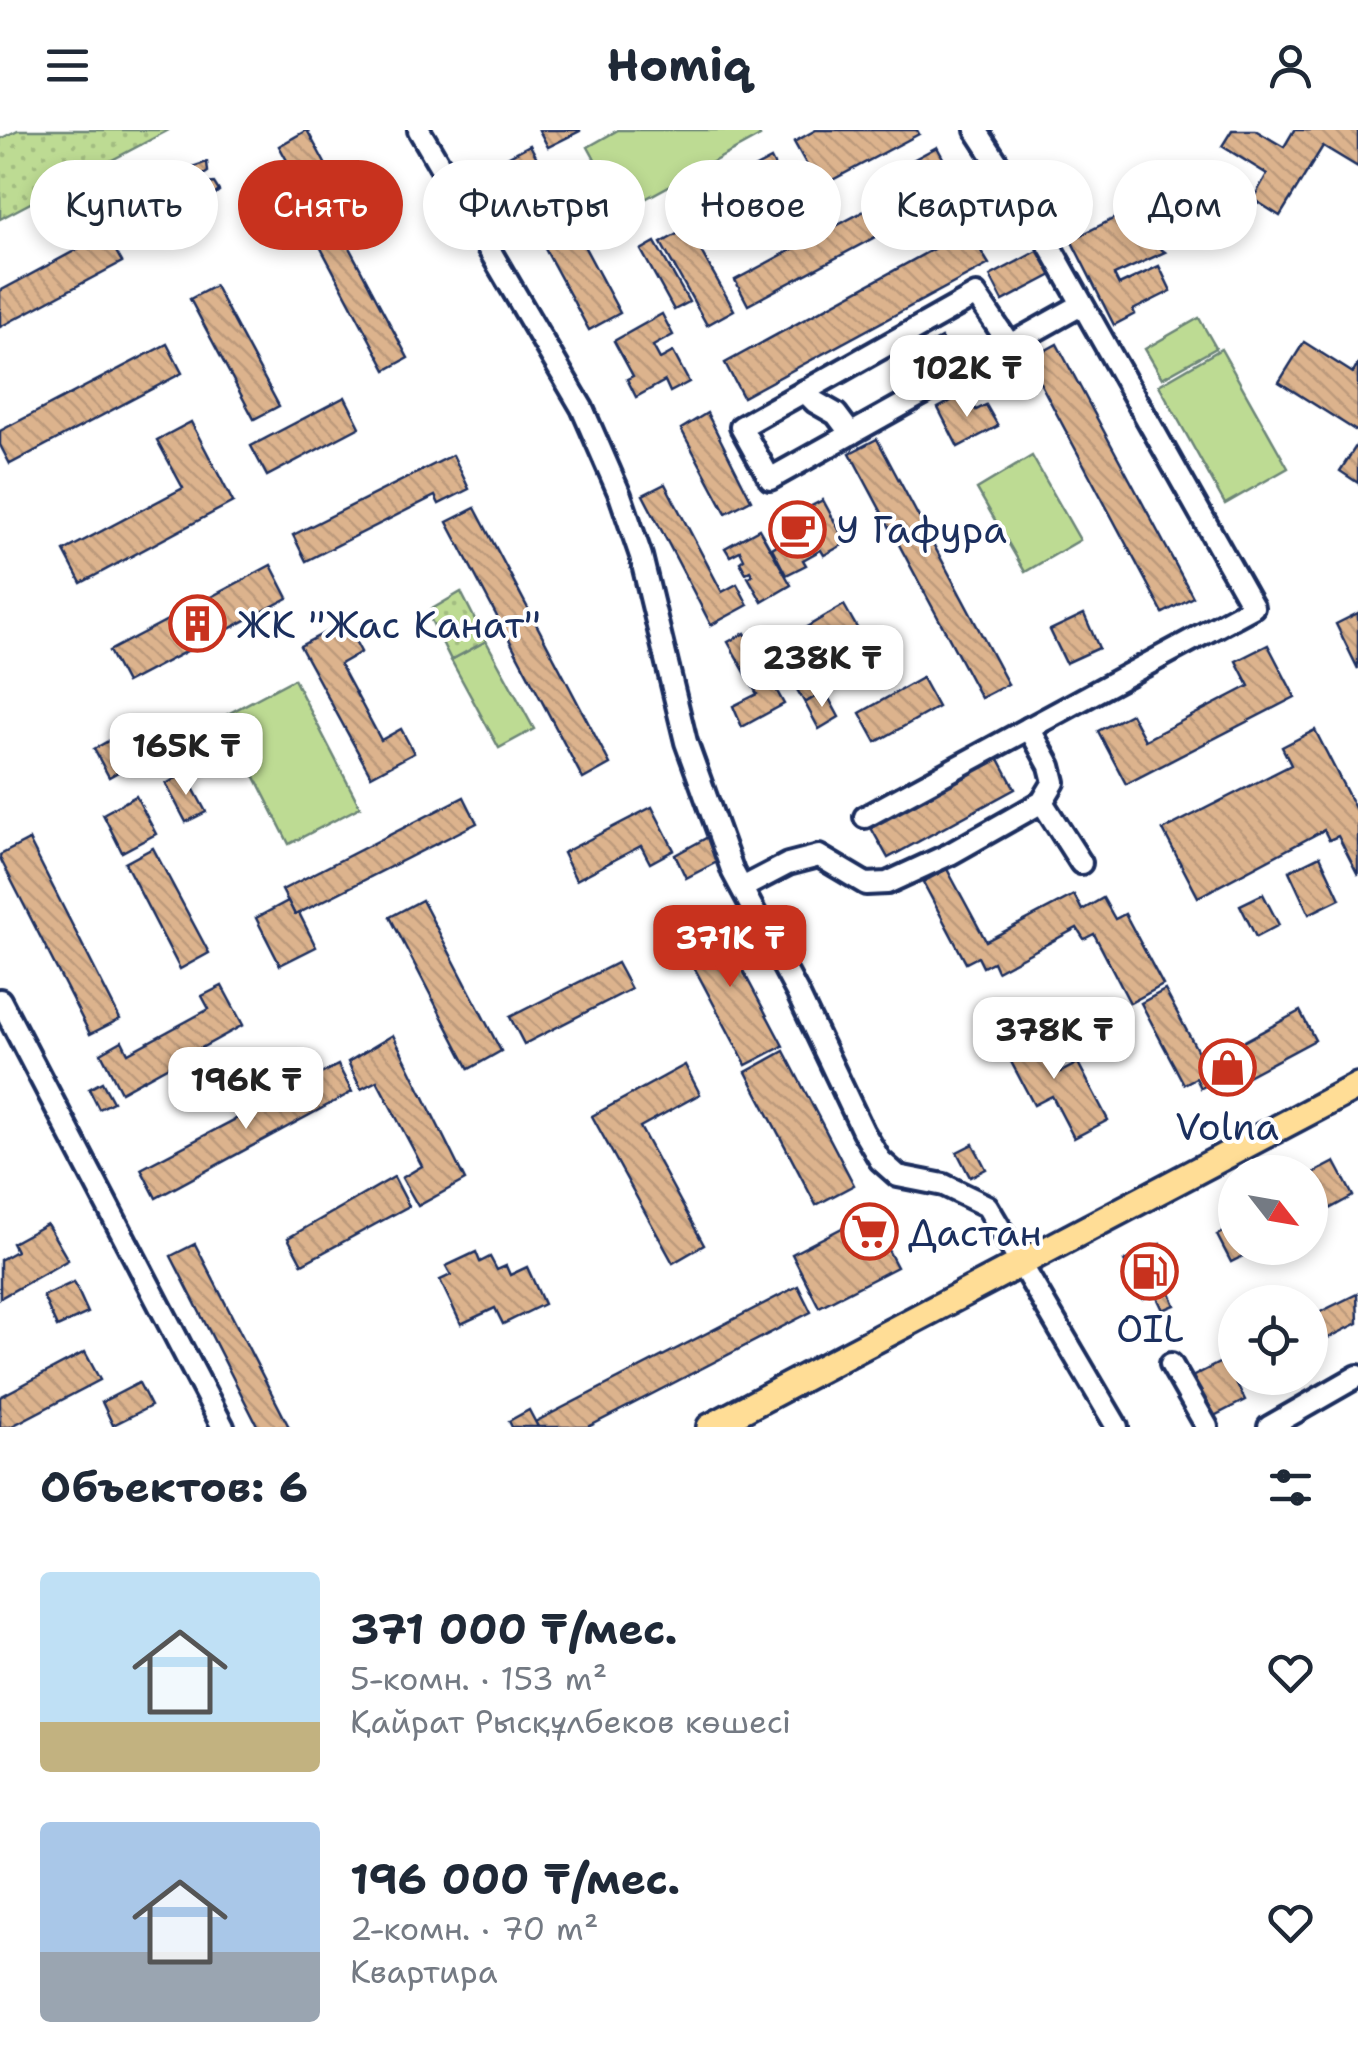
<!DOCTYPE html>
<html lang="ru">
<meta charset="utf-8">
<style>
:root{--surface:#fff;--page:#f6f6f7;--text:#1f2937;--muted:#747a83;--accent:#c8321e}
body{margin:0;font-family:"Shantell Sans",sans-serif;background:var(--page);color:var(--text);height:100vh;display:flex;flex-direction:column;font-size:38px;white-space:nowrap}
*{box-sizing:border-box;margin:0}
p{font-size:32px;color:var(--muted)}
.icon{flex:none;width:55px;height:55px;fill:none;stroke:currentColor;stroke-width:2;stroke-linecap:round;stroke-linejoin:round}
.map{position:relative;height:1297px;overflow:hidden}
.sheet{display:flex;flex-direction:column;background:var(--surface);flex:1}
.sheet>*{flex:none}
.guide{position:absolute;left:30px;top:30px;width:1300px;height:90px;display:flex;gap:20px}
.needle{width:65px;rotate:121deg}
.fabs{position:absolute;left:1218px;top:1025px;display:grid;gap:20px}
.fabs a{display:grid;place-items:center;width:110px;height:110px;border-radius:50%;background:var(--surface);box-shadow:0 5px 15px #0003;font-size:50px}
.price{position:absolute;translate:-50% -85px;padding:0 22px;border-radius:20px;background:#fff;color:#222;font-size:32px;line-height:65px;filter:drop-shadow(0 2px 5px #0008)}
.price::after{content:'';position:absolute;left:50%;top:60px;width:30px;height:22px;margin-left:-15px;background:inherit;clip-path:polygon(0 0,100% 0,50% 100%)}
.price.current{background:var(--accent);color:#fff}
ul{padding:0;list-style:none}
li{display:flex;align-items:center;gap:30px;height:250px;padding:0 40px}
li span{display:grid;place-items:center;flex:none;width:280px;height:200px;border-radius:10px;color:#555}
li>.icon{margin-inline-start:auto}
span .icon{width:120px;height:120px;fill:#fffc;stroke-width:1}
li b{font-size:42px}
h2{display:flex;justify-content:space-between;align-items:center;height:120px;padding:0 40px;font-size:42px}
.tag{padding:0 35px;border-radius:45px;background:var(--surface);box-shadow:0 5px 15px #0003;font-size:35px;line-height:90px}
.tag.current{background:var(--accent);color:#fff}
header{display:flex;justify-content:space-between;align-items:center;height:130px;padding:0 40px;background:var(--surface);font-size:45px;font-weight:700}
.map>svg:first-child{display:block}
.green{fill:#bddb93;stroke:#6c8578;stroke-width:2.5}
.park{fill:url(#park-dots);stroke:#6c8578;stroke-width:2.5}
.building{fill:url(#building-back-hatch);stroke:#1b2f5e;stroke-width:2.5}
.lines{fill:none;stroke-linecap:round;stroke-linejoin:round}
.minor-casing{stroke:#1b2f5e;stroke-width:28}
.major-casing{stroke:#1b2f5e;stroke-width:32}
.minor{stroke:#fff;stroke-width:20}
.major{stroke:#ffdd96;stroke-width:25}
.labels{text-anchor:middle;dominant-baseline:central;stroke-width:8;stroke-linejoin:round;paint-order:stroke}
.poi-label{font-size:38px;fill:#1b2f5e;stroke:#fff;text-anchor:start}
</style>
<header><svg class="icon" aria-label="menu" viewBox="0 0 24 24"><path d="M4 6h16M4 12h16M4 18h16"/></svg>Homiq<svg class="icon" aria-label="person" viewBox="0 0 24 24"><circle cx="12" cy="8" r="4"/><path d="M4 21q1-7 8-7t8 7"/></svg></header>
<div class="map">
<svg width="1358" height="1297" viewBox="0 0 1358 1297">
<defs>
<pattern id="park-dots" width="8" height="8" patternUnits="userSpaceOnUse" patternTransform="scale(2.5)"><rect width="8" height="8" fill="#bddb93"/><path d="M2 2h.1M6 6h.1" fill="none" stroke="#a2bc81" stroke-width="1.8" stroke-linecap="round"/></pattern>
<pattern id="building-back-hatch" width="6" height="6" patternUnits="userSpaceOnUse" patternTransform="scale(2.5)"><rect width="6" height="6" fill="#dcb38d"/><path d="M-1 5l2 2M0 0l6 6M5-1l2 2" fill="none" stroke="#bc9a7c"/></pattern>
</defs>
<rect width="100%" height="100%" fill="#fff"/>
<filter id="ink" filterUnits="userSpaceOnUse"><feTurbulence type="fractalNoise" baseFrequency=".01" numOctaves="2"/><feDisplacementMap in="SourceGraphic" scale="20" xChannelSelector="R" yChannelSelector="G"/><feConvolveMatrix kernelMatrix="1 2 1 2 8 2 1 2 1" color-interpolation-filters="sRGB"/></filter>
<g filter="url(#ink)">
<g class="green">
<path d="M 618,0 L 757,0 L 760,6 L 623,81 L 588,17 Z"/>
<path d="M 1199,188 L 1216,218 L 1162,248 L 1145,219 Z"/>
<path d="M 1221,219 L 1288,338 L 1225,374 L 1159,255 Z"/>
<path d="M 1032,326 L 1080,410 L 1025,442 L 977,359 Z"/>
<path d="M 486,511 L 534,599 L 499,618 L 451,530 Z"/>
<path d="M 294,549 L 360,677 L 289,714 L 224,586 Z"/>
</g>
<g class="park">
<path d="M 18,0 L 169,0 L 0,89 L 0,9 Z"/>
<path d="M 461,462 L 486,511 L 451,530 L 427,482 Z"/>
</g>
<g class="building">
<path d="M 307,0 L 328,39 L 300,54 L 279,16 Z"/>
<path d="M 539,0 L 580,0 L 580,1 L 548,17 Z"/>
<path d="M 816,0 L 917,0 L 919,4 L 819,57 L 794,12 Z"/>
<path d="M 1232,0 L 1255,0 L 1284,17 L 1294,0 L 1358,0 L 1358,37 L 1323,16 L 1280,86 L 1253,69 L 1267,44 L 1222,16 Z"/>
<path d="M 530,15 L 620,183 L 589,200 L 498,32 Z"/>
<path d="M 937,17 L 961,61 L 748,175 L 735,150 L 909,57 L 898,38 Z"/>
<path d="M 771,29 L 788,62 L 701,109 L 684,75 Z"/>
<path d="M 207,32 L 208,42 L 202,46 L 206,54 L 214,53 L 219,61 L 194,81 L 166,89 L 163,79 L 168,73 L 166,66 L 159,67 L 151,60 L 178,42 Z"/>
<path d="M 312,48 L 408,228 L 386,240 L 290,60 Z"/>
<path d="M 1117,87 L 1165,122 L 1114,145 L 1119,155 L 1159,136 L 1171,161 L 1133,180 L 1135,184 L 1114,195 L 1071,110 Z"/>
<path d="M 688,98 L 734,180 L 707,195 L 661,113 Z"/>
<path d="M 968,100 L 989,134 L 743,267 L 725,233 Z"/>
<path d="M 106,104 L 122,132 L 0,197 L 0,161 Z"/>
<path d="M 655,112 L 689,172 L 674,180 L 641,120 Z"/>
<path d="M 1041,119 L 1054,144 L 1003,171 L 990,146 Z"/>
<path d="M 215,156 L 279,276 L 254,289 L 190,169 Z"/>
<path d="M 662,184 L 673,205 L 653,216 L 660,229 L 673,222 L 689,252 L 670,262 L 665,251 L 636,267 L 627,249 L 633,246 L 614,211 Z"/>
<path d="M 941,208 L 954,231 L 928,245 L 916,222 Z"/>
<path d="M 1304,212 L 1353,243 L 1358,234 L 1358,302 L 1279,252 Z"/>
<path d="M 167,214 L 182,243 L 10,334 L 0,315 L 0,301 Z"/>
<path d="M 1057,214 L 1193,467 L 1163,483 L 1028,230 Z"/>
<path d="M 966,263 L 976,280 L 986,275 L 998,296 L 958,317 L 938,278 Z"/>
<path d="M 345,267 L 360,297 L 267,346 L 251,316 Z"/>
<path d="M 707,283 L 751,370 L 726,383 L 681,299 Z"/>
<path d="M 191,292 L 233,372 L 81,453 L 64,421 L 183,358 L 157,310 Z"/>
<path d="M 877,309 L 1008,554 L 981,568 L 850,323 Z"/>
<path d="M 1358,313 L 1358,353 L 1340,341 Z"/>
<path d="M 453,325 L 469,359 L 439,374 L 435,366 L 306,431 L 293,405 Z"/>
<path d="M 665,354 L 722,462 L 737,454 L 748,475 L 711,495 L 643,365 Z"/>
<path d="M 823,370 L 846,413 L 824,425 L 821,420 L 803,430 L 806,435 L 786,445 L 772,418 L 780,413 L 771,397 Z"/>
<path d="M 475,378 L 610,634 L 583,649 L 447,392 Z"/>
<path d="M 759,399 L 791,455 L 762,472 L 748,447 L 752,445 L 750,441 L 746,443 L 740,432 L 744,429 L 740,421 L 730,426 L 725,418 Z"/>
<path d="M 271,435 L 288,468 L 126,553 L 109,521 Z"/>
<path d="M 844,475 L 876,531 L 805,573 L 796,558 L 829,539 L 805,498 Z"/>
<path d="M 1358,483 L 1358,539 L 1336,494 Z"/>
<path d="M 1084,484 L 1099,518 L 1066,533 L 1050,500 Z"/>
<path d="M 345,492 L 361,522 L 340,534 L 381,610 L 401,599 L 414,623 L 371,646 L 300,516 Z"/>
<path d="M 745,503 L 784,574 L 742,597 L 733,576 L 757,564 L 728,512 Z"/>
<path d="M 1268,515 L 1295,567 L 1126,654 L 1098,601 L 1131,584 L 1145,610 L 1249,556 L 1236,531 Z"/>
<path d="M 922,548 L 938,577 L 876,612 L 860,583 Z"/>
<path d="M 825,561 L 839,587 L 819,599 L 805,573 Z"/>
<path d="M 1315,600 L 1358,684 L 1358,745 L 1338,706 L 1329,710 L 1324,700 L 1198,767 L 1163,700 L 1291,635 L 1282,617 Z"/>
<path d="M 119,605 L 134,633 L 109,647 L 94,619 Z"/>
<path d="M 998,627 L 1015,659 L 888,728 L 870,696 Z"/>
<path d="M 185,643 L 206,682 L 186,692 L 166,654 Z"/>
<path d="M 136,666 L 156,704 L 122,722 L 103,684 Z"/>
<path d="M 464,667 L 477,693 L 295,785 L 282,760 Z"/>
<path d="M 652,677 L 674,720 L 650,733 L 641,716 L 576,750 L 563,723 Z"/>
<path d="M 708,707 L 719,731 L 686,748 L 675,725 Z"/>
<path d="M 29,710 L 120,889 L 90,904 L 0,728 L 0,725 Z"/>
<path d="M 153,718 L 209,823 L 180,839 L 125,733 Z"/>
<path d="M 1320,726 L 1340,769 L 1309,784 L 1289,741 Z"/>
<path d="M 947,739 L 986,811 L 1074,765 L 1082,780 L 1103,768 L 1115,789 L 1125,784 L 1163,855 L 1130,873 L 1094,804 L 1084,809 L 1077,798 L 997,841 L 993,832 L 983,837 L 978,827 L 966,833 L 923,752 Z"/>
<path d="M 1263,764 L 1279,795 L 1256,807 L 1240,775 Z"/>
<path d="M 422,770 L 501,921 L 469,939 L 390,787 Z"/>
<path d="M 288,771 L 295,785 L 299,783 L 316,817 L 280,835 L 256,788 Z"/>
<path d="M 714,786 L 783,916 L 746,935 L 677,805 Z"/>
<path d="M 617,833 L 631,859 L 524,914 L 510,887 Z"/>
<path d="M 222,856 L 243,895 L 121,962 L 101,923 L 122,911 L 128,923 L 209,879 L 202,866 Z"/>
<path d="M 1165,860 L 1204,933 L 1300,881 L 1315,910 L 1216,963 L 1211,953 L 1201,958 L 1196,948 L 1184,954 L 1141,873 Z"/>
<path d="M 1033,894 L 1059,943 L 1078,933 L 1108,990 L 1074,1008 L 1052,966 L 1034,975 L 1000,911 Z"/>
<path d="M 393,905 L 465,1050 L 418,1076 L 402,1048 L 422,1036 L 377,951 L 361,959 L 348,932 Z"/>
<path d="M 784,921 L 854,1055 L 816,1075 L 746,942 Z"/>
<path d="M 338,935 L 352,962 L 156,1068 L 141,1039 Z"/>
<path d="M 685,935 L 700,964 L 640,997 L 704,1115 L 673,1133 L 592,986 Z"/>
<path d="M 102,952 L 113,972 L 99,979 L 89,959 Z"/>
<path d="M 973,1014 L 986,1039 L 970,1047 L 957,1022 Z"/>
<path d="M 1335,1032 L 1353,1066 L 1318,1085 L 1310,1069 L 1310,1045 Z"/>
<path d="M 394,1047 L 409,1076 L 302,1134 L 288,1108 Z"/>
<path d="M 869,1084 L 897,1137 L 819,1177 L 792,1124 Z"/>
<path d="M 47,1094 L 68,1130 L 0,1168 L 0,1130 L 16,1121 L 12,1113 Z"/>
<path d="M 1235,1096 L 1235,1118 L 1259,1118 L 1231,1132 L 1217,1105 Z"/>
<path d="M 195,1114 L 289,1297 L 258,1297 L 171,1126 Z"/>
<path d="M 1160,1114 L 1177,1151 L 1167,1156 L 1175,1175 L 1163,1180 L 1155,1163 L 1142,1169 L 1124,1131 Z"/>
<path d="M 476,1122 L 480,1132 L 490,1127 L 497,1140 L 506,1136 L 510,1145 L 527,1137 L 544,1174 L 503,1194 L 495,1178 L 461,1194 L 440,1150 L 451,1145 L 446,1136 Z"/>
<path d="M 74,1152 L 88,1183 L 57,1197 L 43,1166 Z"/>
<path d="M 798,1156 L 811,1182 L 588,1297 L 538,1297 L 535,1292 Z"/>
<path d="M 1357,1164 L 1358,1193 L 1310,1217 L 1310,1187 Z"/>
<path d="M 85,1222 L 100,1250 L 10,1297 L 0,1297 L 0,1267 Z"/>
<path d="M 1225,1230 L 1245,1270 L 1208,1289 L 1188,1249 Z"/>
<path d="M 139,1253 L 151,1276 L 113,1295 L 102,1272 Z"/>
<path d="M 529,1280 L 538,1297 L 512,1297 L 509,1291 Z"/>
</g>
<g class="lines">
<defs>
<g id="minor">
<path d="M 419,0 L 582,278 L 620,365 L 641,426 L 686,612 L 733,742 L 798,864 L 863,1001 L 880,1030 L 898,1046 L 944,1055 L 987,1076 L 1117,1297"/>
<path d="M 1010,215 L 976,165 L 741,297 L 770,349 L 1081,175"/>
<path d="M 804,261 L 815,272 L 836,284 L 851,304"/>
<path d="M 1042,672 L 1081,733"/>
<path d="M 865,687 L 1253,477 L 1036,92 L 976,0"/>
<path d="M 742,758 L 788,734 L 819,726 L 866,754 L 887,753 L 950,724 L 1042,672 L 1054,652 L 1050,636 L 1029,598"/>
<path d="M 0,870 L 223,1297"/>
<path d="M 1171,1234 L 1207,1297"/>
<path d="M 1269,1297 L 1358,1246"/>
</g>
<path id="major" d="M 710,1297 L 1358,956"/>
</defs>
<use href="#minor" class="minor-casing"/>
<use href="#major" class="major-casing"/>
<use href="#minor" class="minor"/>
<use href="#major" class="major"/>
</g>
</g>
<defs>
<symbol id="cafe-ring" viewBox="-11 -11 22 22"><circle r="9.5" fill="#fff" stroke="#c8321e" stroke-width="1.5"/><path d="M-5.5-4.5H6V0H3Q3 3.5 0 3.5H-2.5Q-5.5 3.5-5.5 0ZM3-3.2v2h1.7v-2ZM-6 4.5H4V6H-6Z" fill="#c8321e"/></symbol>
<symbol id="building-ring" viewBox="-11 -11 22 22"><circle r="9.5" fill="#fff" stroke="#c8321e" stroke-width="1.5"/><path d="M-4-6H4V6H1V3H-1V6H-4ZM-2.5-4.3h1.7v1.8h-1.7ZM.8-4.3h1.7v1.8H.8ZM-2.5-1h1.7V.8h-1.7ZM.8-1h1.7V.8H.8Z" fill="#c8321e"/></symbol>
<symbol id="shop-ring" viewBox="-11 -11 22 22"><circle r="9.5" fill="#fff" stroke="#c8321e" stroke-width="1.5"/><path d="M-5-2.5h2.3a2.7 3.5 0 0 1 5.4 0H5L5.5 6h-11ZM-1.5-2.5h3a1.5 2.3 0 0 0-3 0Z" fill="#c8321e"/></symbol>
<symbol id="supermarket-ring" viewBox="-11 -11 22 22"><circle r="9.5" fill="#fff" stroke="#c8321e" stroke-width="1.5"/><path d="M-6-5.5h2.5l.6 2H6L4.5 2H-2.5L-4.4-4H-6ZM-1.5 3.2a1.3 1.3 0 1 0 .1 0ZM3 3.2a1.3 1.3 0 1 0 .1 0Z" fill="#c8321e"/></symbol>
<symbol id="fuel-ring" viewBox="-11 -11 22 22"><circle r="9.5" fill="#fff" stroke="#c8321e" stroke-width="1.5"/><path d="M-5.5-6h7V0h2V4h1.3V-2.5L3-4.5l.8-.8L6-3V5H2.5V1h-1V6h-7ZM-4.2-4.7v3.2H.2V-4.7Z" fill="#c8321e"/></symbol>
</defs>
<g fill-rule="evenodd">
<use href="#cafe-ring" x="766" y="368" width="63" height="63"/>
<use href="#building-ring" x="166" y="462" width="63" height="63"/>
<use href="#shop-ring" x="1196" y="906" width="63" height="63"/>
<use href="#supermarket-ring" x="838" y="1070" width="63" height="63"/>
<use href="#fuel-ring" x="1118" y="1110" width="63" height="63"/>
</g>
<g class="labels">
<g class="poi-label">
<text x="836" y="399">У Гафура</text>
<text x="237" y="494">ЖК "Жас Канат"</text>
<text x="1227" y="996" text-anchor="middle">Volna</text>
<text x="908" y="1102">Дастан</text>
<text x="1150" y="1198" text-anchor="middle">OIL</text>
</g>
</g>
</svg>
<div class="fabs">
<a><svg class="needle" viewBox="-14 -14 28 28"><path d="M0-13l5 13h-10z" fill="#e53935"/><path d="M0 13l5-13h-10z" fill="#747a83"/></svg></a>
<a><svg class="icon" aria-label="locate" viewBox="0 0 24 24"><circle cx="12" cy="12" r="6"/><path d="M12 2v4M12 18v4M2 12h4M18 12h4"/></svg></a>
</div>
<b class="price" style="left:967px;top:290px">102K ₸</b>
<b class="price" style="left:822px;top:580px">238K ₸</b>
<b class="price" style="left:186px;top:668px">165K ₸</b>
<b class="price current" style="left:730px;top:860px">371K ₸</b>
<b class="price" style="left:1054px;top:952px">378K ₸</b>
<b class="price" style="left:246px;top:1002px">196K ₸</b>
<div class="guide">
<a class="tag">Купить</a>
<a class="tag current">Снять</a>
<a class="tag">Фильтры</a>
<a class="tag">Новое</a>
<a class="tag">Квартира</a>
<a class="tag">Дом</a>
</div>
</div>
<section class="sheet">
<h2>Объектов: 6<svg class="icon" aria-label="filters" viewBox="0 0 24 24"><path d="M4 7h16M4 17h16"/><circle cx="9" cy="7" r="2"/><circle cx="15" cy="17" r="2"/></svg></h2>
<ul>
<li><span style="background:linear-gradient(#bfe0f5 75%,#c2b280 0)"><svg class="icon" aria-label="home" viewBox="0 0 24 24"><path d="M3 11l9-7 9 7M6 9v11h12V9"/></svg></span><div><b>371 000 ₸/мес.</b><p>5-комн. · 153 m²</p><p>Қайрат Рысқұлбеков көшесі</p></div><svg class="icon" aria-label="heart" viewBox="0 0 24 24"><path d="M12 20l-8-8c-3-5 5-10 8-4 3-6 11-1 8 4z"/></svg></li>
<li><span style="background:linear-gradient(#a9c7e8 65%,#9aa5b1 0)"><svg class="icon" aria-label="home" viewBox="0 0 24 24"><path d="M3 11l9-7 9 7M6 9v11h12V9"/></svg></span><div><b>196 000 ₸/мес.</b><p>2-комн. · 70 m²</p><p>Квартира</p></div><svg class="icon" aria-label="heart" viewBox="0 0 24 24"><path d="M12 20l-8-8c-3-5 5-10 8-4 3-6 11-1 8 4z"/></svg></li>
</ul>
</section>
